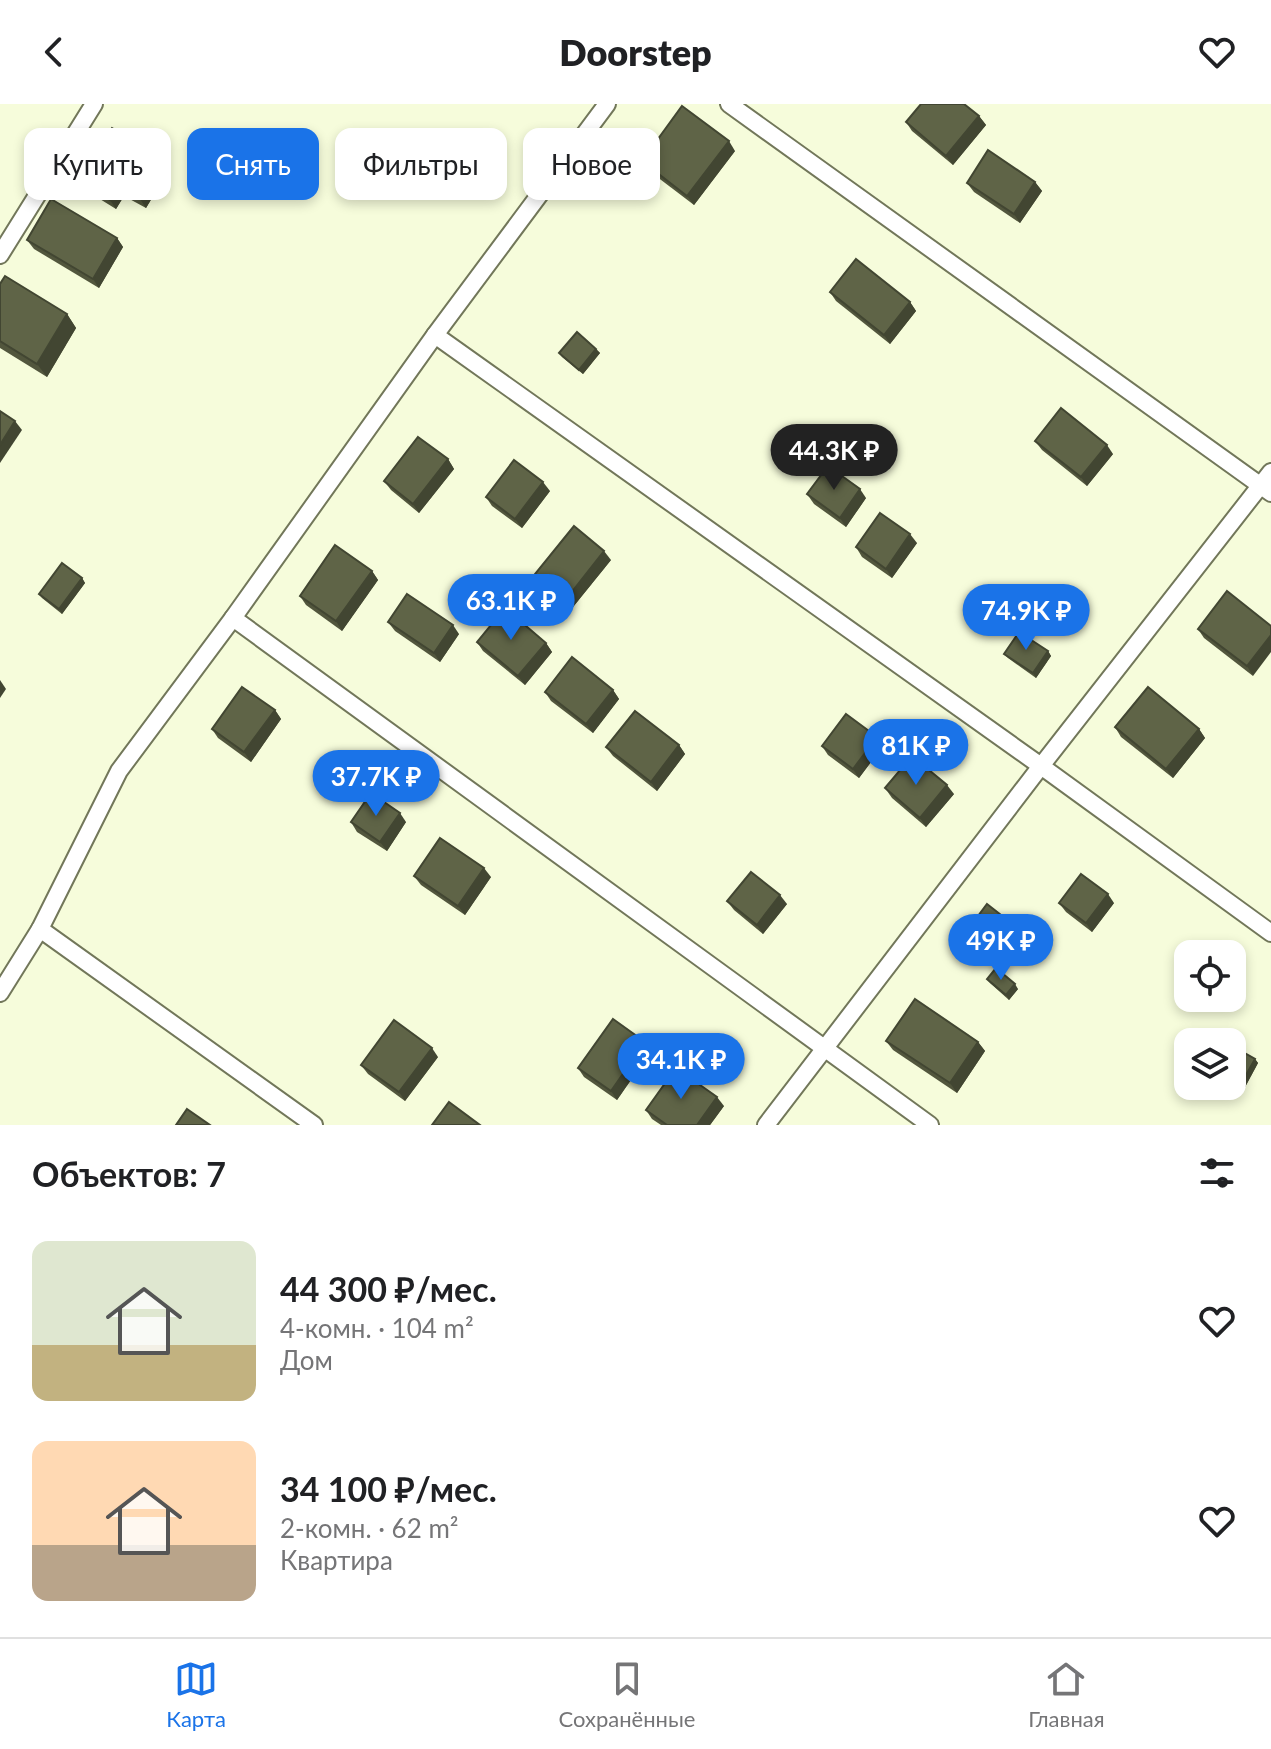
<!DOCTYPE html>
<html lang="ru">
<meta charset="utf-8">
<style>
:root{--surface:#fff;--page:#f6f6f6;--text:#202124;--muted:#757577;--line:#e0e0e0;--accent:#1a73e8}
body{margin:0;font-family:Lato,sans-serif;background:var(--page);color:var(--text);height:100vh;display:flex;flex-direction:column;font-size:30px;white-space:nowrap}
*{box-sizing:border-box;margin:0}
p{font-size:26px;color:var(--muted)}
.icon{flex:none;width:44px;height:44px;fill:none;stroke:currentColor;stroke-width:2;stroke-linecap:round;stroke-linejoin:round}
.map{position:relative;height:1021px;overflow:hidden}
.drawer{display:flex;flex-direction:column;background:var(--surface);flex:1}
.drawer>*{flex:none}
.hud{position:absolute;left:24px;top:24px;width:800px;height:72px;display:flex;gap:16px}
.controls{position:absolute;left:1174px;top:836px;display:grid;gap:16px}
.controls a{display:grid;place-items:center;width:72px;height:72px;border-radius:16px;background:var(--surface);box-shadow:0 4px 12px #0003;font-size:40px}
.price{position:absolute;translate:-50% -68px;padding:0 18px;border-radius:28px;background:var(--accent);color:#fff;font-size:26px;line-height:52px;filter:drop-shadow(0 2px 4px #0008)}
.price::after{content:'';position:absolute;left:50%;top:48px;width:24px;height:18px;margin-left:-12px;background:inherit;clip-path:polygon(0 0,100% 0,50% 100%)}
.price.active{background:#222;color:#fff}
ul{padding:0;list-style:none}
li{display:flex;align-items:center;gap:24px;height:200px;padding:0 32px}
li span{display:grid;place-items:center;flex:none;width:224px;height:160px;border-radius:16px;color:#555}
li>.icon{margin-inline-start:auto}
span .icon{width:96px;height:96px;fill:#fffc;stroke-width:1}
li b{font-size:34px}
h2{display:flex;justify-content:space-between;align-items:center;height:96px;padding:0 32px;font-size:34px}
.chip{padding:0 28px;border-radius:16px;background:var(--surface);box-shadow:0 4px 12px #0003;font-size:28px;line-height:72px}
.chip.active{background:var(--accent);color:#fff}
header{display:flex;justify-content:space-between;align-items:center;height:104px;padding:0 32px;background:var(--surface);font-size:36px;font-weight:800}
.dock{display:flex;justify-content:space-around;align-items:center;height:112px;border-top:2px solid var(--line);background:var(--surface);font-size:22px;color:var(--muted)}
.dock a{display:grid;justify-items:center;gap:4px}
.dock .active{color:var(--accent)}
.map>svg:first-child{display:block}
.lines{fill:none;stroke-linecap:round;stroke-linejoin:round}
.service-casing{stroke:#72775a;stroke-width:20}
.service{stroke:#fff;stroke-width:16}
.wall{fill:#52563d}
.shaded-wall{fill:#424632}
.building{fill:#5f6447;stroke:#424632;stroke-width:2}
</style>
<header><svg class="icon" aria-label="back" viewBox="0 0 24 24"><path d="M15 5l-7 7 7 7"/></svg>Doorstep<svg class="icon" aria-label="heart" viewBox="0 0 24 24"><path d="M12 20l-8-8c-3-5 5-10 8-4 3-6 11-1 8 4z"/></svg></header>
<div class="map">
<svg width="1271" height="1021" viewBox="0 0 1271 1021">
<rect width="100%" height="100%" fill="#f6fcdb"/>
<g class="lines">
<defs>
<g id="service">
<path d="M 607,0 L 435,231 L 233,514 L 930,1021"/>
<path d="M 729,0 L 1271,389"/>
<path d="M 0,151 L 94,0"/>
<path d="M 435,231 L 1041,662 L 1271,829"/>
<path d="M 40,825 L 314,1021"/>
<path d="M 0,889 L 40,825 L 119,667 L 233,514"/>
<path d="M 766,1021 L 1041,662 L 1271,368"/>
</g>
</defs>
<use href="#service" class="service-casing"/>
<use href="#service" class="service"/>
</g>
<g class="wall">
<path d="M 979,12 L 986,21 L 953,61 L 912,27 L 906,18 Z"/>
<path d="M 735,47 L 694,101 L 648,66 L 642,57 Z"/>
<path d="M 88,64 L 170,64 L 146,104 L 124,92 L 116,105 L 95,92 L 88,82 L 94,72 Z"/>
<path d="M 1035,78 L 1042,87 L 1020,119 L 974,88 L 967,79 Z"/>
<path d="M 117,134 L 123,143 L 99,184 L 34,145 L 27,136 Z"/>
<path d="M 0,180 L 67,210 L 76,224 L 47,273 L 0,244 Z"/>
<path d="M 830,188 L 910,198 L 916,207 L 890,240 L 836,197 Z"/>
<path d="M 596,245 L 600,249 L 583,270 L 562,253 L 559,249 Z"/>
<path d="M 1035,337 L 1113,350 L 1087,382 L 1042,346 Z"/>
<path d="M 448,355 L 454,365 L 419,409 L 391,386 L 384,377 Z"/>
<path d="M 550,387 L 522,424 L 492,402 L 486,393 Z"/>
<path d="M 807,390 L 866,394 L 846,423 L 814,400 Z"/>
<path d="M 917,439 L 892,474 L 862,453 L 856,443 Z"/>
<path d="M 611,456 L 573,503 L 542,479 L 535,470 Z"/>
<path d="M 372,467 L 378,476 L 342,527 L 306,501 L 300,492 Z"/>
<path d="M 82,474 L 85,479 L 62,510 L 42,494 L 39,490 Z"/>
<path d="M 1227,487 L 1253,572 L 1204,534 L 1198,525 Z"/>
<path d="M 388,518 L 459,530 L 440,558 L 395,527 Z"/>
<path d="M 477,538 L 546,539 L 552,548 L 525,581 L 483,547 Z"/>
<path d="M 1048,547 L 1051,552 L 1036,574 L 1008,554 L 1004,550 Z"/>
<path d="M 613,586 L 619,595 L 593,629 L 551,597 L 545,588 Z"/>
<path d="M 275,606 L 281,615 L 251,658 L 218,634 L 212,625 Z"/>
<path d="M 1115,623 L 1199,625 L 1205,634 L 1173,674 L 1121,633 Z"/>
<path d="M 877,633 L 883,642 L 859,674 L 828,651 L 822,642 Z"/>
<path d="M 679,641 L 685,650 L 657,687 L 613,652 L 606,643 Z"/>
<path d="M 885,684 L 954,690 L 926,723 L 892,694 Z"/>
<path d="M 351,718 L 406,718 L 387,747 L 357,728 Z"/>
<path d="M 414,772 L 491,773 L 465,811 L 421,781 Z"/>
<path d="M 727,797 L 787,800 L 763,830 L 734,806 Z"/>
<path d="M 1059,799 L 1114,799 L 1092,828 L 1066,808 Z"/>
<path d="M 1006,815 L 1009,820 L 998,835 L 979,820 L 975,816 Z"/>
<path d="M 987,875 L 1018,885 L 1009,896 L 990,879 Z"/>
<path d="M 886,937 L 978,938 L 985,947 L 957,989 L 893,946 Z"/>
<path d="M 651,947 L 617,996 L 584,973 L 578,964 Z"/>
<path d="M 1232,947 L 1255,955 L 1258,959 L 1244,985 L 1232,978 Z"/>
<path d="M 438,953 L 405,997 L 368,970 L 361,961 Z"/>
<path d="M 724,1002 L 710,1021 L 661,1021 L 652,1015 L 646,1006 Z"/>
</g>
<g class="shaded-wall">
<path d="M 979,12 L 986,21 L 953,61 L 946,52 Z"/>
<path d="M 729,37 L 735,47 L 694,101 L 687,92 Z"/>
<path d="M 164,54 L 170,64 L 146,104 L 140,95 Z"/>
<path d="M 1035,78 L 1042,87 L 1020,119 L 1014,110 Z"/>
<path d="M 118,82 L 124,92 L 116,105 L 110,96 Z"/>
<path d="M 117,134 L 123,143 L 99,184 L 93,175 Z"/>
<path d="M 910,198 L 916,207 L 890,240 L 884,231 Z"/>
<path d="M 67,210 L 76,224 L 47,273 L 37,260 Z"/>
<path d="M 596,245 L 600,249 L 583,270 L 579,266 Z"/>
<path d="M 15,317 L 22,326 L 0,359 L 0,341 Z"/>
<path d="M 1107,341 L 1113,350 L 1087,382 L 1081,373 Z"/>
<path d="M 448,355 L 454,365 L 419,409 L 413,400 Z"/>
<path d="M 543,378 L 550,387 L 522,424 L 515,415 Z"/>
<path d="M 860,385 L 866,394 L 846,423 L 840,414 Z"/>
<path d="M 910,430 L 917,439 L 892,474 L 886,465 Z"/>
<path d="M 604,447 L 611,456 L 573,503 L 567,494 Z"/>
<path d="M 372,467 L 378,476 L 342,527 L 336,517 Z"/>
<path d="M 82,474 L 85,479 L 62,510 L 59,505 Z"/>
<path d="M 453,521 L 459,530 L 440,558 L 434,549 Z"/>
<path d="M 1271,531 L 1271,548 L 1253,572 L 1247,562 Z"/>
<path d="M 546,539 L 552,548 L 525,581 L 518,572 Z"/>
<path d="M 1048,547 L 1051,552 L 1036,574 L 1033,569 Z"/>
<path d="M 0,576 L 6,585 L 0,594 Z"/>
<path d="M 613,586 L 619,595 L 593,629 L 586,620 Z"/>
<path d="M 275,606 L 281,615 L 251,658 L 244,648 Z"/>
<path d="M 1199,625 L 1205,634 L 1173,674 L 1166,665 Z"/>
<path d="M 877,633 L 883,642 L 859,674 L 853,665 Z"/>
<path d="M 679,641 L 685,650 L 657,687 L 651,678 Z"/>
<path d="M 947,681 L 954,690 L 926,723 L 920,714 Z"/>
<path d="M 400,709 L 406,718 L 387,747 L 380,738 Z"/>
<path d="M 484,764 L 491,773 L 465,811 L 458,802 Z"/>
<path d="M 1108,790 L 1114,799 L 1092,828 L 1086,819 Z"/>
<path d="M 780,791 L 787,800 L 763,830 L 757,821 Z"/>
<path d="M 1006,815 L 1009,820 L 998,835 L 994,831 Z"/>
<path d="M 1015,880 L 1018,885 L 1009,896 L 1006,891 Z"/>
<path d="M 645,938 L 651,947 L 617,996 L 611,987 Z"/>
<path d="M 978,938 L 985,947 L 957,989 L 950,979 Z"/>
<path d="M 432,944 L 438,953 L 405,997 L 399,988 Z"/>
<path d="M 1255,955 L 1258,959 L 1244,985 L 1241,980 Z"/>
<path d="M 717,993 L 724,1002 L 710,1021 L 697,1021 Z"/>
</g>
<g class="building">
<path d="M 921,0 L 964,0 L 979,12 L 946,52 L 906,18 Z"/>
<path d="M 682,2 L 729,37 L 687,92 L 642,57 Z"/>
<path d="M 112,24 L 164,54 L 140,95 L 118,82 L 110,96 L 88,82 L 96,69 L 88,64 Z"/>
<path d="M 988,46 L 1035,78 L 1014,110 L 967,79 Z"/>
<path d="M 51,95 L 117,134 L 93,175 L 27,136 Z"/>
<path d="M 856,155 L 910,198 L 884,231 L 830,188 Z"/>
<path d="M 5,172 L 67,210 L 37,260 L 0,237 L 0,180 Z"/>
<path d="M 577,228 L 596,245 L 579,266 L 559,249 Z"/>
<path d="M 1061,304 L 1107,341 L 1081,373 L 1035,337 Z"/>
<path d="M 0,307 L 15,317 L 0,341 Z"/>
<path d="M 418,333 L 448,355 L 413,400 L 384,377 Z"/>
<path d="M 514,356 L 543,378 L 515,415 L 486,393 Z"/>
<path d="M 828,362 L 860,385 L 840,414 L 807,390 Z"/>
<path d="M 880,409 L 910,430 L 886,465 L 856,443 Z"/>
<path d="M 574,422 L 604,447 L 567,494 L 535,470 Z"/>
<path d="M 335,441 L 372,467 L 336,517 L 300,492 Z"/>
<path d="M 62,459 L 82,474 L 59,505 L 39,490 Z"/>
<path d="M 1227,487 L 1271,522 L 1271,531 L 1247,562 L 1198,525 Z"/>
<path d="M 407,490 L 453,521 L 434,549 L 388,518 Z"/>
<path d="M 505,504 L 546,539 L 518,572 L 477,538 Z"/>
<path d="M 1019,528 L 1048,547 L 1033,569 L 1004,550 Z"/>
<path d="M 572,553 L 613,586 L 586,620 L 545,588 Z"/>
<path d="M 242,583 L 275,606 L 244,648 L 212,625 Z"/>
<path d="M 1148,583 L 1199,625 L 1166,665 L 1115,623 Z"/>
<path d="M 635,607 L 679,641 L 651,678 L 606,643 Z"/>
<path d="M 846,610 L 877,633 L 853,665 L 822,642 Z"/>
<path d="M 912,652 L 947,681 L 920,714 L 885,684 Z"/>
<path d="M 371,689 L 400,709 L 380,738 L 351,718 Z"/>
<path d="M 440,734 L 484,764 L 458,802 L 414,772 Z"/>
<path d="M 751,768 L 780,791 L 757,821 L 727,797 Z"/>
<path d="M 1081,770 L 1108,790 L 1086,819 L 1059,799 Z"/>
<path d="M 987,800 L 1006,815 L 994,831 L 975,816 Z"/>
<path d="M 996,864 L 1015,880 L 1006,891 L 987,875 Z"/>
<path d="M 915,895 L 978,938 L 950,979 L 886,937 Z"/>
<path d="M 613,915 L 645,938 L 611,987 L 578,964 Z"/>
<path d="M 394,916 L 432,944 L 399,988 L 361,961 Z"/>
<path d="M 1234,943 L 1255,955 L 1241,980 L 1232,976 L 1232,947 Z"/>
<path d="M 676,964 L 717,993 L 697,1021 L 667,1021 L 646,1006 Z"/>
<path d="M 449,998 L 480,1021 L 432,1021 Z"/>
<path d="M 187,1005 L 210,1021 L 176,1021 Z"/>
</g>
</svg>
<div class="controls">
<a><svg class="icon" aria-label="locate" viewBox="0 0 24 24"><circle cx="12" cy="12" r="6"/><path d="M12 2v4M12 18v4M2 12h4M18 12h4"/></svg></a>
<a><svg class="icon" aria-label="layers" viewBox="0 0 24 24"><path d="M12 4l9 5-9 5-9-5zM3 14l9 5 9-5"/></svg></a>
</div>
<b class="price active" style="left:834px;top:388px">44.3K ₽</b>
<b class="price" style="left:511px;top:538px">63.1K ₽</b>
<b class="price" style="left:1026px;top:548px">74.9K ₽</b>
<b class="price" style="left:916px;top:683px">81K ₽</b>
<b class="price" style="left:376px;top:714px">37.7K ₽</b>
<b class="price" style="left:1001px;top:878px">49K ₽</b>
<b class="price" style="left:681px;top:997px">34.1K ₽</b>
<div class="hud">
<a class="chip">Купить</a>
<a class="chip active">Снять</a>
<a class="chip">Фильтры</a>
<a class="chip">Новое</a>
</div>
</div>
<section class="drawer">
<h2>Объектов: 7<svg class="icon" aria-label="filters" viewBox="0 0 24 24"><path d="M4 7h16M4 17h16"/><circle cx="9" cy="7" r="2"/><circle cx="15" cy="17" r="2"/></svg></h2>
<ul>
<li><span style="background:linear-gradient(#dfe7d0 65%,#c2b280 0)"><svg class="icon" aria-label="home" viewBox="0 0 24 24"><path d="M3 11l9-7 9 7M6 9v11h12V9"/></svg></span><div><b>44 300 ₽/мес.</b><p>4-комн. · 104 m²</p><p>Дом</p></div><svg class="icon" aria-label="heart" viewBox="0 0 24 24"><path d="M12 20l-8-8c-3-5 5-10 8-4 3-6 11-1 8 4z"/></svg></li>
<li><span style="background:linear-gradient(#ffd9b3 65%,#b9a48a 0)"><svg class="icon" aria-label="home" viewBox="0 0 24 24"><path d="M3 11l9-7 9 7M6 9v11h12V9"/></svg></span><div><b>34 100 ₽/мес.</b><p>2-комн. · 62 m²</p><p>Квартира</p></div><svg class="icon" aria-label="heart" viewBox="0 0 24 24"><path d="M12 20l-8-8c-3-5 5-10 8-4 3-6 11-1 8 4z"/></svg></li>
</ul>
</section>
<nav class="dock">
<a class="active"><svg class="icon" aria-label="map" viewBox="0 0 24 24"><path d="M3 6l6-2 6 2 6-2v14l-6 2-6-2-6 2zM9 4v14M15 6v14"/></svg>Карта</a>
<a><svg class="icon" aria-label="saved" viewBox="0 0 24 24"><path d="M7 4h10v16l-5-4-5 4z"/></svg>Сохранённые</a>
<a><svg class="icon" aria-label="home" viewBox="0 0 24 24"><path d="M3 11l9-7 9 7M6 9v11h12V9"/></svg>Главная</a>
</nav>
